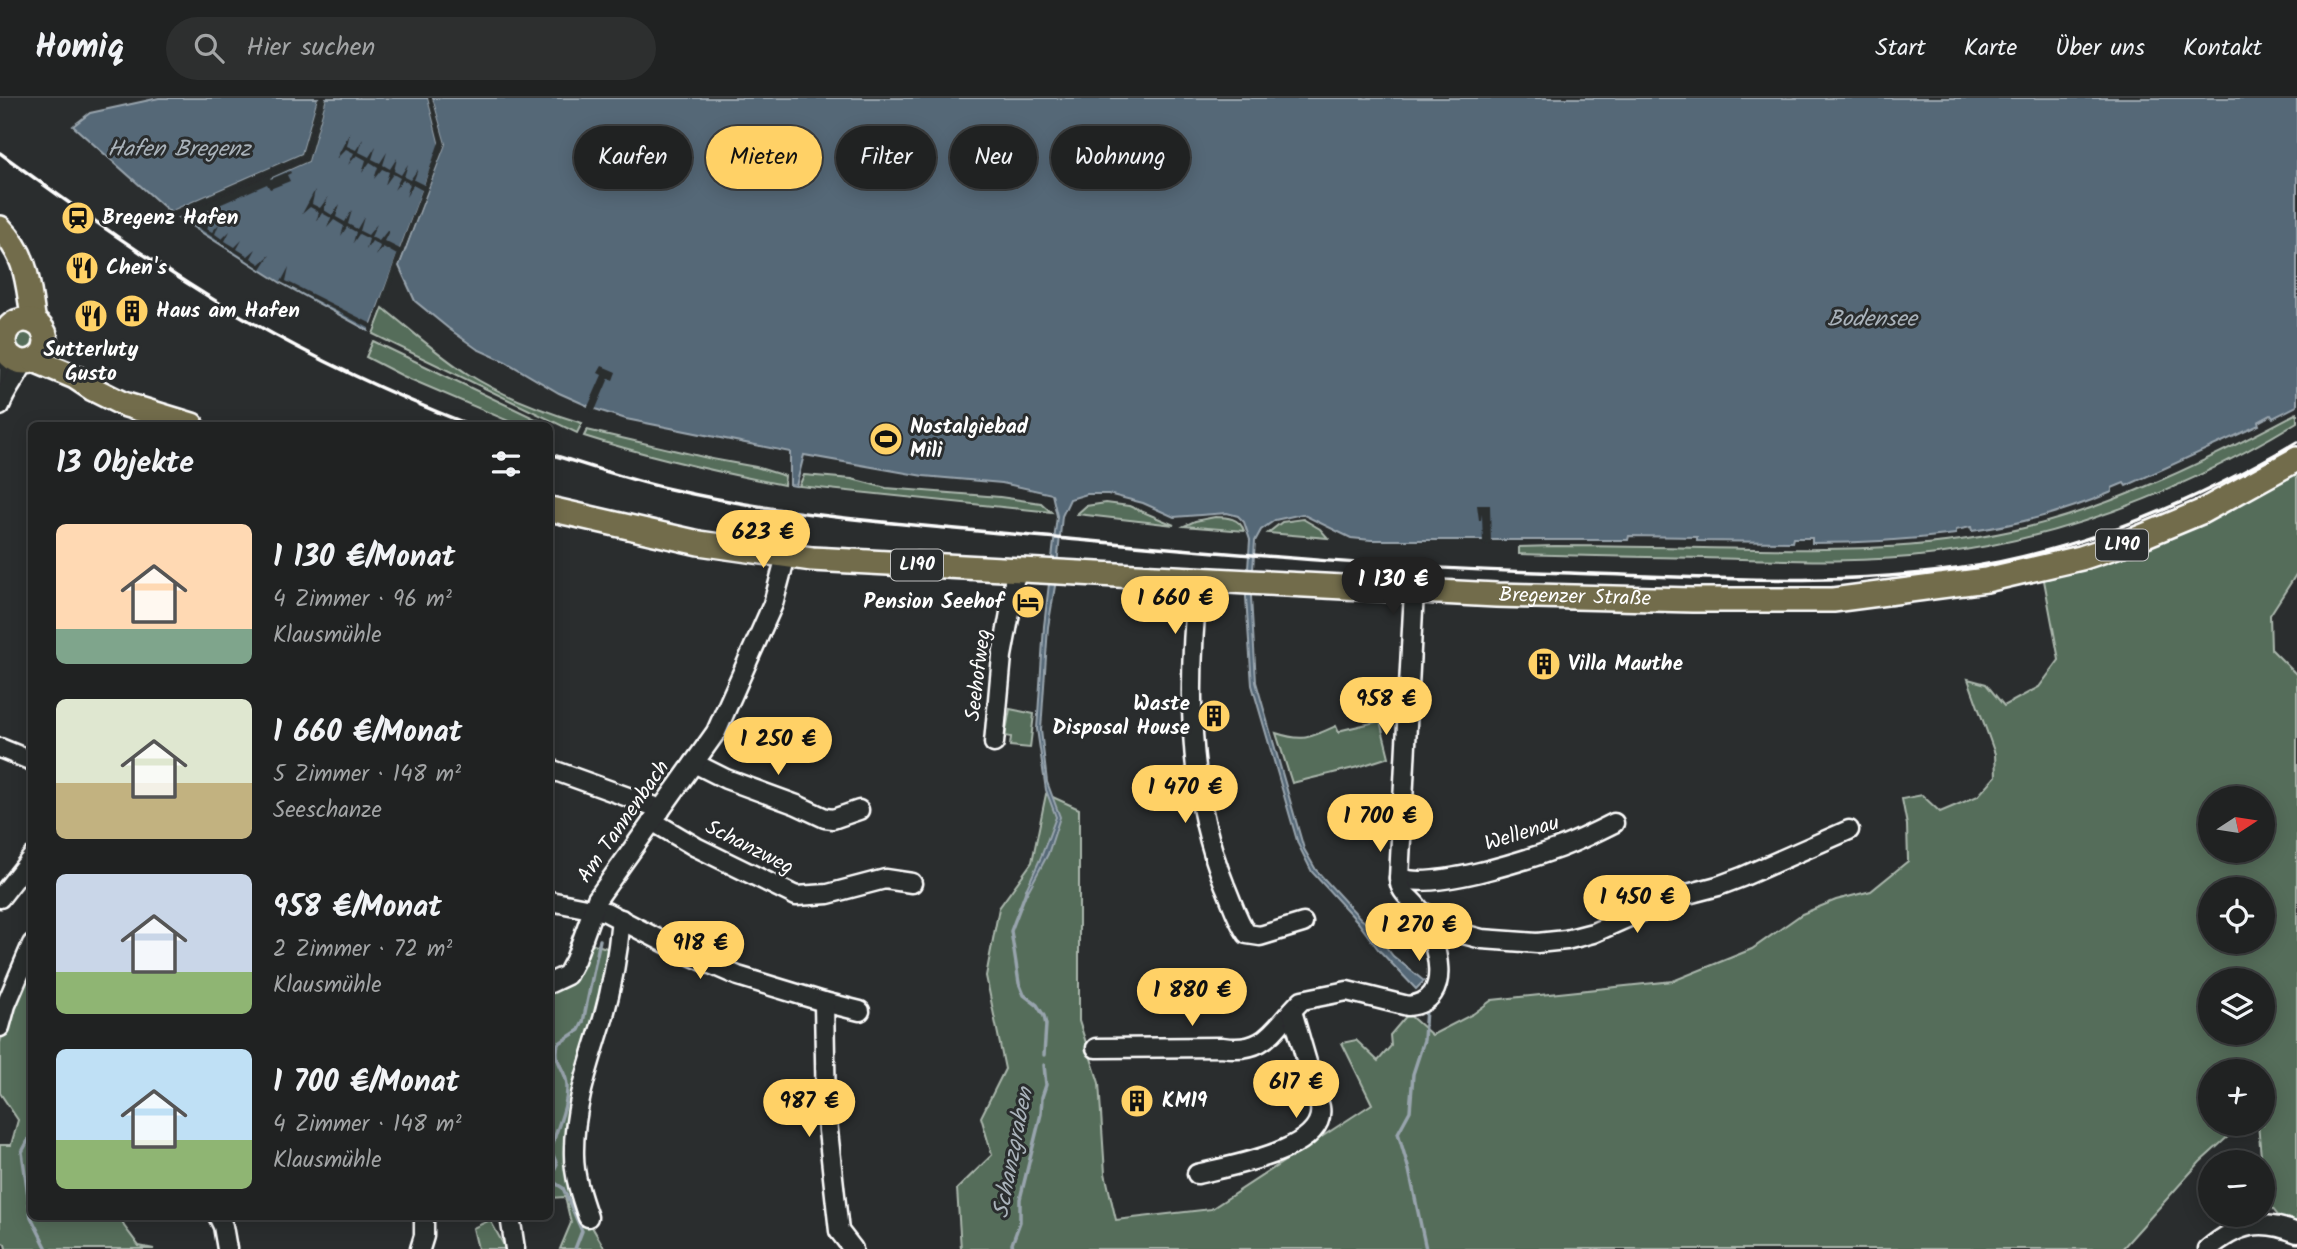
<!DOCTYPE html>
<html lang="de">
<meta charset="utf-8">
<style>
:root{--surface:#202222;--page:#2d2f2f;--text:#f1f3f6;--muted:#a2a4a5;--line:#3d3f40;--accent:#ffd166}
body{margin:0;font-family:Kalam,sans-serif;background:var(--page);color:var(--text);height:100vh;display:flex;flex-direction:column;font-size:26px;white-space:nowrap}
*{box-sizing:border-box;margin:0}
p{font-size:23px;color:var(--muted)}
.icon{flex:none;width:38px;height:38px;fill:none;stroke:currentColor;stroke-width:2;stroke-linecap:round;stroke-linejoin:round}
.map{position:relative;flex:1;overflow:hidden}
.drawer{position:absolute;left:28px;top:324px;width:525px;height:798px;display:flex;flex-direction:column;background:var(--surface);border-radius:10px;box-shadow:0 4px 18px #0003,0 0 0 2px var(--line)}
.drawer>*{flex:none}
.top-card{position:absolute;left:574px;top:28px;width:665px;height:63px;display:flex;gap:14px}
.needle{width:46px;rotate:78deg}
.tools{position:absolute;left:2198px;top:688px;display:grid;gap:14px}
.tools a{display:grid;place-items:center;width:77px;height:77px;border-radius:50%;background:var(--surface);box-shadow:0 4px 18px #0003,0 0 0 2px var(--line);font-size:35px}
.price{position:absolute;translate:-50% -60px;padding:0 16px;border-radius:24px;background:var(--accent);color:#111;font-size:23px;line-height:46px;filter:drop-shadow(0 2px 4px #0008)}
.price::after{content:'';position:absolute;left:50%;top:42px;width:21px;height:16px;margin-left:-10px;background:inherit;clip-path:polygon(0 0,100% 0,50% 100%)}
.price.active{background:#222;color:#fff}
ul{padding:0;list-style:none}
li{display:flex;align-items:center;gap:21px;height:175px;padding:0 28px}
li span{display:grid;place-items:center;flex:none;width:196px;height:140px;border-radius:10px;color:#555}
li>.icon{margin-inline-start:auto}
span .icon{width:84px;height:84px;fill:#fffc;stroke-width:1}
li b{font-size:30px}
h2{display:flex;justify-content:space-between;align-items:center;height:84px;padding:0 28px;font-size:30px}
.pill{padding:0 24px;border-radius:32px;background:var(--surface);box-shadow:0 4px 18px #0003,0 0 0 2px var(--line);font-size:24px;line-height:63px}
.pill.active{background:var(--accent);color:#111}
header{display:flex;align-items:center;gap:42px;box-sizing:border-box;height:98px;padding:0 35px;background:var(--surface);border-bottom:2px solid var(--line)}
header strong{font-size:33px}
nav{display:flex;gap:38px;margin-inline-start:auto;font-size:24px}
.search{width:490px;height:63px;background:var(--page);display:flex;align-items:center;gap:18px;box-sizing:border-box;padding:0 24px;border-radius:38px;color:var(--muted);font-size:26px}
.map>svg:first-child{display:block}
.green{fill:#556d5a;stroke:#aab6ac;stroke-width:2;fill-rule:evenodd}
.water{fill:#546777;stroke:#98a4ad;stroke-width:2}
.pier{fill:#2a2d2e}
.lines{fill:none;stroke-linecap:round;stroke-linejoin:round}
.stream{stroke:#98a4ad;stroke-width:3.5}
.minor-casing{stroke:#fff;stroke-width:23}
.major-casing{stroke:#fff;stroke-width:28}
.minor{stroke:#2a2d2e;stroke-width:18}
.major{stroke:#726c4b;stroke-width:23}
.rail{stroke:#fff;stroke-width:3.5}
.labels{text-anchor:middle;dominant-baseline:central;stroke-width:6;stroke-linejoin:round;paint-order:stroke}
.shield{fill:#2a2d2e;stroke:#bfc0c0;stroke-width:2}
.shield-label{font-size:19px;font-weight:bold;fill:#fff}
.poi-label{font-size:21px;font-weight:bold;fill:#fff;stroke:#2a2d2e;text-anchor:start}
.street-label{font-size:21px;fill:#fff;stroke:#2a2d2e}
.water-label{font-size:23px;font-style:italic;fill:#aab3bb;stroke:#2a2d2e}
</style>
<header>
<strong>Homiq</strong>
<div class="search"><svg class="icon" aria-label="search" viewBox="0 0 24 24"><circle cx="10" cy="10" r="6"/><path d="M15 15l6 6"/></svg>Hier suchen</div>
<nav><a>Start</a><a>Karte</a><a>Über uns</a><a>Kontakt</a></nav>
</header>
<div class="map">
<svg width="2297" height="1151" viewBox="0 0 2297 1151">
<rect width="100%" height="100%" fill="#2a2d2e"/>
<filter id="ink" filterUnits="userSpaceOnUse"><feTurbulence type="fractalNoise" baseFrequency=".0143" numOctaves="2"/><feDisplacementMap in="SourceGraphic" scale="14" xChannelSelector="R" yChannelSelector="G"/><feConvolveMatrix kernelMatrix="1 2 1 2 8 2 1 2 1" color-interpolation-filters="sRGB"/></filter>
<g filter="url(#ink)">
<g class="green">
<path d="M 383,210 C 411,232 438,257 468,276 C 503,298 542,313 582,325 L 577,335 L 373,236 Z"/>
<circle cx="25" cy="243" r="12"/>
<path d="M 373,243 L 548,327 L 518,327 L 403,278 L 366,259 Z"/>
<path d="M 2297,315 L 2297,324 C 2187,391 2066,440 1937,456 C 1860,466 1782,462 1705,460 C 1643,459 1581,458 1519,456 L 1519,449 L 1554,448 C 1623,448 1692,450 1761,451 C 1849,452 1937,451 2024,430 C 2116,408 2214,359 2297,315 Z"/>
<path d="M 587,332 L 712,361 L 756,369 L 785,378 L 784,387 C 717,374 650,359 584,338 Z"/>
<path d="M 2297,368 L 2297,475 L 2270,517 L 2271,551 L 2297,577 L 2297,1128 L 2280,1120 L 2265,1101 L 2258,1026 L 2263,1026 L 2263,973 L 2210,973 L 2210,1026 L 2242,1026 L 2200,1064 L 2122,1151 L 961,1151 L 957,1091 L 992,1057 L 981,1019 L 1005,971 L 986,878 L 999,810 L 1032,764 L 1046,696 L 1079,711 L 1079,923 L 1099,985 L 1105,1075 L 1116,1122 L 1211,1111 L 1372,1006 L 1342,945 L 1356,942 L 1378,963 L 1391,948 L 1390,937 L 1408,916 L 1432,937 L 1473,916 L 1492,902 L 1673,883 L 1752,851 L 1802,816 L 1836,802 L 1871,793 L 1908,763 L 1907,727 L 1902,701 L 1922,697 L 1940,714 L 1978,698 L 1996,678 L 1995,656 L 1968,581 L 1986,586 L 2004,608 L 2039,589 L 2059,562 L 2043,477 ZM 2210,700 L 2263,700 L 2263,752 L 2210,752 ZM 2210,791 L 2263,791 L 2263,844 L 2210,844 ZM 2210,882 L 2263,882 L 2263,934 L 2210,934 Z"/>
<path d="M 804,377 L 852,381 L 886,390 L 1000,399 L 1041,405 L 1051,414 L 799,388 Z"/>
<path d="M 1106,405 L 1129,408 L 1174,427 L 1077,416 L 1086,408 Z"/>
<path d="M 1215,419 C 1227,419 1240,420 1244,433 L 1184,428 L 1195,423 Z"/>
<path d="M 1303,421 L 1320,431 L 1328,440 L 1268,435 L 1282,424 Z"/>
<path d="M 1010,611 L 1034,616 L 1030,650 L 1010,648 L 1011,639 L 1005,638 Z"/>
<path d="M 1380,623 L 1389,659 L 1358,669 L 1292,685 L 1276,635 C 1303,644 1310,640 1336,628 L 1339,635 L 1342,632 Z"/>
<path d="M 584,843 L 613,852 L 568,1010 L 571,1062 L 584,1115 L 605,1151 L 560,1151 L 571,1125 L 565,1099 L 550,1100 L 550,887 Z"/>
<path d="M 32,868 L 32,1118 L 121,1118 L 124,1128 L 139,1148 L 154,1151 L 6,1151 L 5,1146 L 0,1144 L 0,1047 L 11,1047 L 18,1022 L 0,995 L 0,945 L 8,914 Z"/>
<path d="M 490,1122 L 506,1151 L 478,1151 L 473,1130 Z"/>
</g>
<g class="water">
<path d="M 159,0 L 318,0 L 302,56 L 170,114 L 73,28 L 90,15 Z"/>
<path d="M 326,0 L 428,0 L 439,44 L 439,49 L 369,233 L 281,185 L 179,120 L 308,63 Z"/>
<path d="M 432,0 L 2297,0 L 2297,308 L 2273,320 L 2271,317 L 2258,324 L 2259,327 L 2126,388 L 2124,385 L 2112,390 L 2112,394 C 2067,413 2021,426 1972,433 L 1971,429 L 1956,432 L 1956,436 C 1908,442 1861,445 1812,445 L 1812,440 L 1793,440 L 1792,444 L 1697,443 L 1697,439 L 1629,438 L 1628,442 L 1371,442 L 1351,440 L 1302,416 L 1275,422 L 1261,432 L 1255,443 L 1251,499 L 1256,584 L 1304,751 L 1316,772 L 1361,821 L 1369,827 L 1393,858 L 1424,883 L 1416,891 L 1378,851 L 1357,823 L 1312,774 L 1298,746 L 1252,587 L 1246,499 L 1250,442 L 1244,424 L 1238,418 L 1227,415 L 1174,419 L 1143,405 L 1108,396 L 1087,396 L 1070,401 L 1062,418 L 1055,488 L 1048,529 L 1041,632 L 1047,684 L 1060,719 L 1048,756 L 1027,795 L 1025,794 L 1041,759 L 1056,719 L 1046,692 L 1037,631 L 1044,528 L 1057,418 L 1052,396 L 1002,385 L 923,378 L 804,357 L 796,388 L 790,387 L 790,354 L 626,321 L 595,311 L 559,295 L 506,264 L 477,251 L 448,230 L 415,203 L 399,168 L 445,46 Z"/>
</g>
<g class="pier">
<path d="M 318,0 L 321,1 L 304,59 L 173,116 L 170,114 L 302,56 Z"/>
<path d="M 322,0 L 326,0 L 308,63 L 270,80 L 271,81 L 290,73 L 291,75 L 287,77 L 290,83 L 270,91 L 267,86 L 192,119 L 204,128 L 211,119 L 207,131 L 212,134 L 219,126 L 215,136 L 222,141 L 230,133 L 225,143 L 235,149 L 242,142 L 237,151 L 248,158 L 256,151 L 251,160 L 260,166 L 270,157 L 261,171 L 182,119 L 176,118 L 305,61 Z"/>
<path d="M 428,0 L 432,0 L 445,46 L 372,235 L 369,233 L 369,230 L 281,184 L 289,169 L 286,183 L 372,226 L 397,157 L 383,149 L 376,158 L 380,148 L 372,143 L 366,152 L 369,141 L 359,136 L 353,145 L 356,134 L 347,129 L 341,138 L 344,128 L 334,122 L 327,130 L 331,120 L 322,115 L 316,124 L 319,114 L 310,109 L 302,116 L 315,92 L 312,106 L 320,110 L 328,99 L 324,112 L 332,117 L 340,106 L 336,119 L 345,124 L 352,112 L 348,126 L 357,131 L 364,119 L 360,133 L 368,137 L 377,126 L 371,139 L 379,143 L 387,133 L 389,133 L 384,143 L 400,151 L 422,92 L 413,87 L 406,99 L 410,86 L 403,82 L 394,92 L 400,80 L 393,76 L 385,87 L 389,74 L 382,71 L 374,81 L 378,69 L 370,64 L 362,75 L 366,62 L 357,57 L 348,67 L 354,55 L 346,51 L 336,61 L 350,34 L 347,48 L 356,52 L 363,41 L 359,54 L 369,59 L 376,48 L 372,61 L 380,65 L 387,54 L 383,67 L 390,71 L 397,60 L 394,73 L 401,77 L 408,66 L 404,79 L 410,82 L 418,71 L 414,82 L 424,87 L 439,44 Z"/>
<path d="M 602,268 L 616,274 L 613,282 L 609,280 L 594,315 L 587,311 L 602,277 L 598,275 Z"/>
<path d="M 1477,407 L 1490,407 L 1491,446 L 1483,447 L 1482,416 L 1481,422 L 1479,422 Z"/>
</g>
<g class="lines">
<g class="stream">
<path d="M 1027,791 L 1011,833 L 1019,885 L 1024,897 L 1037,907 L 1044,918 L 1046,927 L 1044,957"/>
<path d="M 1426,910 L 1424,942 L 1413,976 L 1410,1013 L 1398,1035 L 1409,1072 L 1426,1151"/>
<path d="M 32,1035 L 22,1054 L 31,1119 L 47,1151"/>
<path d="M 575,1151 L 582,1133 L 563,1090 L 555,1085 L 551,1078 L 557,1066 L 551,1053 C 555,1032 568,1011 567,988 C 567,972 553,966 558,946 L 579,932 L 583,924 L 600,842"/>
<path d="M 1014,1151 L 1012,1146 L 1020,1124 L 1020,1101 L 1041,1016 L 1042,999 L 1046,987 L 1044,967"/>
</g>
<defs>
<g id="minor">
<path d="M 0,235 L 6,234"/>
<path d="M 8,288 L 9,257"/>
<path d="M 0,308 C 6,291 17,280 24,264"/>
<path d="M 1198,481 C 1188,583 1186,692 1225,788 C 1232,804 1237,822 1247,836 L 1260,838 L 1303,825"/>
<path d="M 994,645 L 1002,558 L 1012,504 L 1015,473"/>
<path d="M 0,650 L 32,663"/>
<path d="M 694,665 L 726,681 L 797,707 L 825,720 L 833,721 L 859,712"/>
<path d="M 550,671 L 653,708 L 660,713"/>
<path d="M 652,723 L 696,749 L 796,798 L 828,796 L 885,781 L 912,785"/>
<path d="M 1399,780 C 1434,792 1523,763 1559,750 C 1578,743 1596,734 1614,725"/>
<path d="M 0,800 L 32,759"/>
<path d="M 550,803 L 606,814 L 685,855 L 738,878 L 824,904 L 860,913"/>
<path d="M 1421,813 L 1463,836 L 1482,841 L 1537,845 L 1566,842 L 1593,835 L 1672,800 L 1718,788 L 1742,779 L 1849,732"/>
<path d="M 550,885 L 567,877 L 575,862 L 597,801 L 716,634 L 773,506 L 786,458"/>
<path d="M 824,904 L 826,1014 L 833,1079 L 839,1133 L 853,1151"/>
<path d="M 0,929 L 6,907 L 32,846"/>
<path d="M 1096,950 L 1222,949 C 1267,956 1273,930 1302,902 L 1347,893 L 1408,908 C 1457,903 1435,843 1422,816 C 1415,801 1400,798 1399,780 L 1414,493"/>
<path d="M 1197,1076 C 1228,1068 1327,1053 1320,1009 L 1292,913"/>
<path d="M 218,1118 L 223,1128 L 227,1151"/>
<path d="M 510,1118 L 515,1151"/>
<path d="M 588,1119 C 581,1099 574,1078 574,1057 C 573,1010 590,964 603,921 C 612,889 618,854 621,821"/>
<path d="M 420,1151 L 424,1138 L 424,1118"/>
<path d="M 2208,1151 C 2238,1126 2261,1120 2297,1135"/>
</g>
<g id="major">
<path d="M 0,130 C 29,160 27,185 34,224"/>
<circle cx="25" cy="243" r="21"/>
<path d="M 34,262 L 75,279 L 93,291 L 123,306 L 192,327"/>
<path id="s1" d="M 550,411 L 699,445 L 812,461 L 1496,497 L 1692,502 L 1833,502 L 1986,482 L 2081,460 L 2129,444 L 2201,414 L 2297,361"/>
</g>
</defs>
<use href="#minor" class="minor-casing"/>
<use href="#major" class="major-casing"/>
<use href="#minor" class="minor"/>
<use href="#major" class="major"/>
<g class="rail">
<path d="M 0,55 C 77,111 156,168 239,217 C 313,260 390,296 470,327"/>
<path d="M 550,356 C 589,368 629,382 670,391 C 804,422 942,429 1079,442 C 1243,457 1406,471 1570,475 C 1713,480 1859,491 1999,464 C 2106,442 2204,399 2297,344"/>
</g>
</g>
</g>
<defs>
<symbol id="station-disc" viewBox="-11 -11 22 22"><circle r="9.5" fill="#ffd166" stroke="#2a2d2e"/><path d="M-3-6H3Q5-6 5-4V2Q5 4 3 4L4.5 6H3L1.5 4h-3L-3 6H-4.5L-3 4Q-5 4-5 2V-4Q-5-6-3-6ZM-3.5-4v3h7v-3ZM-3.5 1v1.5H-2V1ZM2 1v1.5H3.5V1Z" fill="#111"/></symbol>
<symbol id="restaurant-disc" viewBox="-11 -11 22 22"><circle r="9.5" fill="#ffd166" stroke="#2a2d2e"/><path d="M-5-6h1v4h1v-4h1v4h1v-4h1v5L-1.5 .5V6h-2V.5L-5-1ZM5-6V6H3V1.5H1.5Q1.5-4 5-6Z" fill="#111"/></symbol>
<symbol id="building-disc" viewBox="-11 -11 22 22"><circle r="9.5" fill="#ffd166" stroke="#2a2d2e"/><path d="M-4-6H4V6H1V3H-1V6H-4ZM-2.5-4.3h1.7v1.8h-1.7ZM.8-4.3h1.7v1.8H.8ZM-2.5-1h1.7V.8h-1.7ZM.8-1h1.7V.8H.8Z" fill="#111"/></symbol>
<symbol id="stadium-disc" viewBox="-11 -11 22 22"><circle r="9.5" fill="#ffd166" stroke="#2a2d2e"/><path d="M0-5a6.5 5 0 1 0 0 10a6.5 5 0 1 0 0-10ZM-3.5-1.8h7v3.6h-7Z" fill="#111"/></symbol>
<symbol id="hotel-disc" viewBox="-11 -11 22 22"><circle r="9.5" fill="#ffd166" stroke="#2a2d2e"/><path d="M-6-4.5h1.5V1H6V5H4.5V3h-9V5H-6ZM-4 0a1.8 1.8 0 1 1 3.6 0ZM.5 0V-2.5h3Q6-2.5 6 0Z" fill="#111"/></symbol>
</defs>
<g fill-rule="evenodd">
<use href="#station-disc" x="59" y="101" width="38" height="38"/>
<use href="#restaurant-disc" x="63" y="151" width="38" height="38"/>
<use href="#building-disc" x="113" y="194" width="38" height="38"/>
<use href="#restaurant-disc" x="72" y="199" width="38" height="38"/>
<use href="#stadium-disc" x="867" y="322" width="38" height="38"/>
<use href="#hotel-disc" x="1009" y="485" width="38" height="38"/>
<use href="#building-disc" x="1525" y="547" width="38" height="38"/>
<use href="#building-disc" x="1195" y="599" width="38" height="38"/>
<use href="#building-disc" x="1118" y="984" width="38" height="38"/>
</g>
<g class="labels">
<g class="shield">
<rect x="2096" y="431.5" width="52" height="31" rx="5"/>
<rect x="891" y="451.5" width="52" height="31" rx="5"/>
</g>
<g class="shield-label">
<text x="2122" y="447">L190</text>
<text x="917" y="467">L190</text>
</g>
<g class="poi-label">
<text x="102" y="120">Bregenz Hafen</text>
<text x="106" y="170">Chen's</text>
<text x="156" y="213">Haus am Hafen</text>
<text x="91" y="252" text-anchor="middle">Sutterluty<tspan x="91" dy="24">Gusto</tspan></text>
<text x="910" y="329">Nostalgiebad<tspan x="910" dy="24">Mili</tspan></text>
<text x="1004" y="504" text-anchor="end">Pension Seehof</text>
<text x="1568" y="566">Villa Mauthe</text>
<text x="1190" y="606" text-anchor="end">Waste<tspan x="1190" dy="24">Disposal House</tspan></text>
<text x="1162" y="1003">KM19</text>
</g>
<g class="street-label">
<text stroke="none"><textPath href="#s1" startOffset="1031">Bregenzer Straße</textPath></text>
<text transform="translate(979 577) rotate(-83)">Seehofweg</text>
<text transform="translate(624 724) rotate(-55)">Am Tannenbach</text>
<text transform="translate(1522 736) rotate(-17)">Wellenau</text>
<text transform="translate(749 750) rotate(27)">Schanzweg</text>
</g>
<g class="water-label">
<text x="179" y="52">Hafen Bregenz</text>
<text x="1872" y="222">Bodensee</text>
<text transform="translate(1014 1055) rotate(-79)">Schanzgraben</text>
</g>
</g>
</svg>
<div class="tools">
<a><svg class="needle" viewBox="-14 -14 28 28"><path d="M0-13l5 13h-10z" fill="#e53935"/><path d="M0 13l5-13h-10z" fill="#a2a4a5"/></svg></a>
<a><svg class="icon" aria-label="locate" viewBox="0 0 24 24"><circle cx="12" cy="12" r="6"/><path d="M12 2v4M12 18v4M2 12h4M18 12h4"/></svg></a>
<a><svg class="icon" aria-label="layers" viewBox="0 0 24 24"><path d="M12 4l9 5-9 5-9-5zM3 14l9 5 9-5"/></svg></a>
<a>+</a>
<a>−</a>
</div>
<b class="price" style="left:763px;top:472px">623 €</b>
<b class="price active" style="left:1393px;top:519px">1 130 €</b>
<b class="price" style="left:1175px;top:538px">1 660 €</b>
<b class="price" style="left:1386px;top:639px">958 €</b>
<b class="price" style="left:778px;top:679px">1 250 €</b>
<b class="price" style="left:1185px;top:727px">1 470 €</b>
<b class="price" style="left:1380px;top:756px">1 700 €</b>
<b class="price" style="left:1637px;top:837px">1 450 €</b>
<b class="price" style="left:1419px;top:865px">1 270 €</b>
<b class="price" style="left:700px;top:883px">918 €</b>
<b class="price" style="left:1192px;top:930px">1 880 €</b>
<b class="price" style="left:1296px;top:1022px">617 €</b>
<b class="price" style="left:809px;top:1041px">987 €</b>
<div class="top-card">
<a class="pill">Kaufen</a>
<a class="pill active">Mieten</a>
<a class="pill">Filter</a>
<a class="pill">Neu</a>
<a class="pill">Wohnung</a>
</div>
<section class="drawer">
<h2>13 Objekte<svg class="icon" aria-label="filters" viewBox="0 0 24 24"><path d="M4 7h16M4 17h16"/><circle cx="9" cy="7" r="2"/><circle cx="15" cy="17" r="2"/></svg></h2>
<ul>
<li><span style="background:linear-gradient(#ffd9b3 75%,#7fa58c 0)"><svg class="icon" aria-label="home" viewBox="0 0 24 24"><path d="M3 11l9-7 9 7M6 9v11h12V9"/></svg></span><div><b>1 130 €/Monat</b><p>4 Zimmer · 96 m²</p><p>Klausmühle</p></div></li>
<li><span style="background:linear-gradient(#dfe7d0 60%,#c2b280 0)"><svg class="icon" aria-label="home" viewBox="0 0 24 24"><path d="M3 11l9-7 9 7M6 9v11h12V9"/></svg></span><div><b>1 660 €/Monat</b><p>5 Zimmer · 148 m²</p><p>Seeschanze</p></div></li>
<li><span style="background:linear-gradient(#c9d6e8 70%,#8fb573 0)"><svg class="icon" aria-label="home" viewBox="0 0 24 24"><path d="M3 11l9-7 9 7M6 9v11h12V9"/></svg></span><div><b>958 €/Monat</b><p>2 Zimmer · 72 m²</p><p>Klausmühle</p></div></li>
<li><span style="background:linear-gradient(#bfe0f5 65%,#8fb573 0)"><svg class="icon" aria-label="home" viewBox="0 0 24 24"><path d="M3 11l9-7 9 7M6 9v11h12V9"/></svg></span><div><b>1 700 €/Monat</b><p>4 Zimmer · 148 m²</p><p>Klausmühle</p></div></li>
</ul>
</section>
</div>
